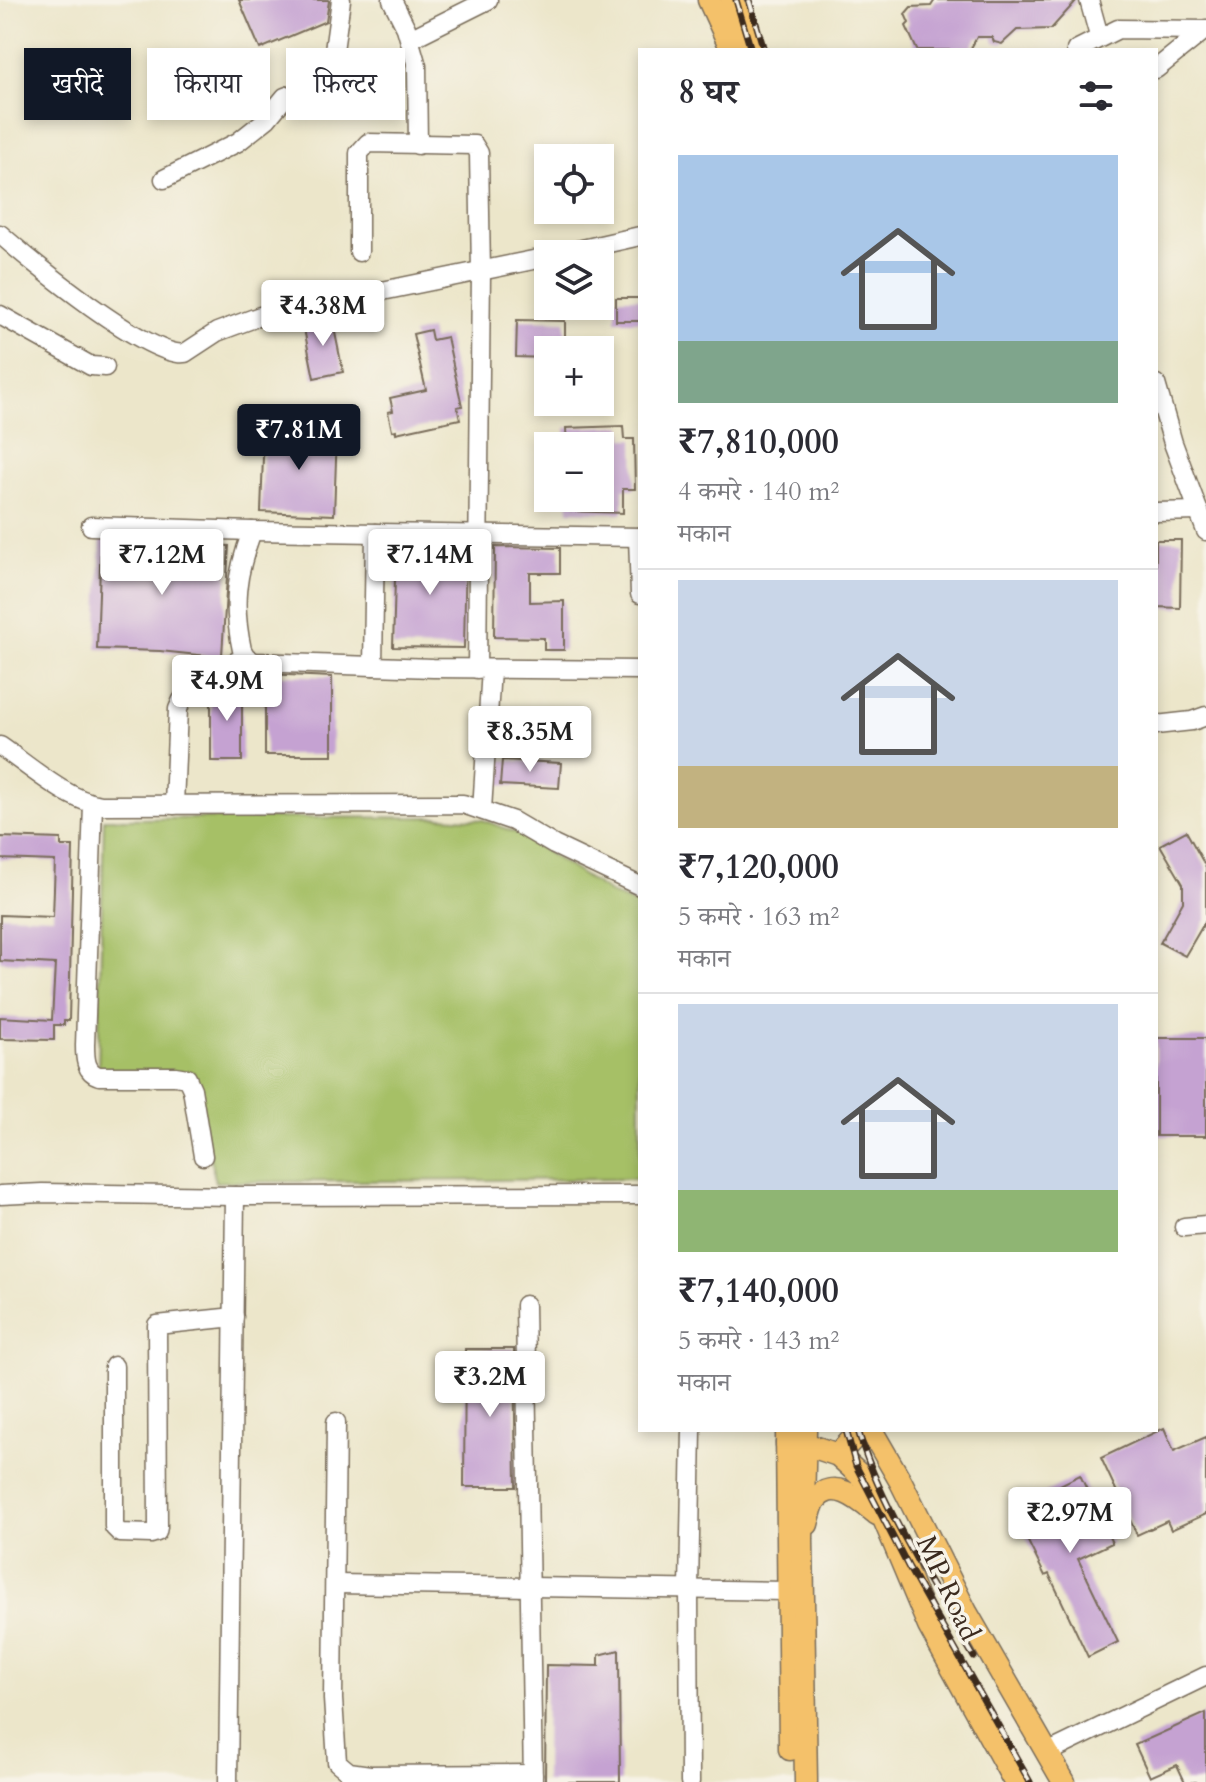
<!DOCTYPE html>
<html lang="hi">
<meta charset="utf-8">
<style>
:root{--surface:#fff;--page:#f2f2f3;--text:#2b2b33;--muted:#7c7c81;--line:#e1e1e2;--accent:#111827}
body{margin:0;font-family:Cardo,"Noto Serif Devanagari",serif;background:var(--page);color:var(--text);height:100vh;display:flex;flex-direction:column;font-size:30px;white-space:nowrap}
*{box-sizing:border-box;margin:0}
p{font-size:26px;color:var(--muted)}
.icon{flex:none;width:44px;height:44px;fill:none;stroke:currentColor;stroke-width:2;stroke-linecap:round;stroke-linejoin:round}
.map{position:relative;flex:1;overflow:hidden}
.sheet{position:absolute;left:638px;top:48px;width:520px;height:1384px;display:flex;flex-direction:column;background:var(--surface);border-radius:0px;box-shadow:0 4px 12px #0003}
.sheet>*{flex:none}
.hud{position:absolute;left:24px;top:48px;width:494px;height:72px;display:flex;gap:16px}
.fabs{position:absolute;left:534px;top:144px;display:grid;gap:16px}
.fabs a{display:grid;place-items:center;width:80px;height:80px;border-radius:0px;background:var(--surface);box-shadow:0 4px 12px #0003;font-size:40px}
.price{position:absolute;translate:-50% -68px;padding:0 18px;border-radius:8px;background:#fff;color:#222;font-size:26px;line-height:52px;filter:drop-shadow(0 2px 4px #0008)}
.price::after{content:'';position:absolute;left:50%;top:48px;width:24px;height:18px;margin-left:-12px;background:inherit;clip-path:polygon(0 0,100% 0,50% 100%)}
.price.active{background:var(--accent);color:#fff}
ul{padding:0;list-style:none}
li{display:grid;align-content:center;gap:16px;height:424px;padding:0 40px}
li+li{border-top:2px solid var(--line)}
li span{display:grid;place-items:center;height:248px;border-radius:0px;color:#555}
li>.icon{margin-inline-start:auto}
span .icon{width:144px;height:144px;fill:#fffc;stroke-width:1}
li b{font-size:34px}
h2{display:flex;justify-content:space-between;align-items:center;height:96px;padding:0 40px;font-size:34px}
.tag{padding:0 28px;border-radius:0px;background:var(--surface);box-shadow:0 4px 12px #0003;font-size:28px;line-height:72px}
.tag.active{background:var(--accent);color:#fff}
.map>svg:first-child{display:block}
.green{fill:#a6c066;stroke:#707542;stroke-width:2}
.building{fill:#c5a2d2}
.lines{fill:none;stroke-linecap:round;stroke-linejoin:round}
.minor-casing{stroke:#796c5a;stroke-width:21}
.major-casing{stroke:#796c5a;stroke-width:25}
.minor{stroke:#fff;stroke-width:18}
.major{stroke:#f4c16b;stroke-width:22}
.rail-casing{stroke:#3b2a1e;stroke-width:7}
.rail{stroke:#f7f3e8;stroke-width:4;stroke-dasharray:12;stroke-linecap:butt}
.labels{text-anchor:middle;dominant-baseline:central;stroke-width:7;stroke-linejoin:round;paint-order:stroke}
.street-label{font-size:28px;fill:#3b2a1e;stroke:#f7f3e8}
</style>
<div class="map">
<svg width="1206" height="1782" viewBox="0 0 1206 1782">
<rect width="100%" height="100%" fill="#f7f3e8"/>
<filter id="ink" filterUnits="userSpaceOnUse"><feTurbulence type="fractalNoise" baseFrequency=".0125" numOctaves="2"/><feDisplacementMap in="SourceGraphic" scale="16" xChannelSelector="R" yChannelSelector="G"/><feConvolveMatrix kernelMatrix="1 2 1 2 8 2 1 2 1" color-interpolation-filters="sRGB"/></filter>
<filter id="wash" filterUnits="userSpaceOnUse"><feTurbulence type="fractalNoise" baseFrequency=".006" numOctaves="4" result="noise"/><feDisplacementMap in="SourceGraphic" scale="32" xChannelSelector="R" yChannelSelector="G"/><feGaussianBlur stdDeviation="1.8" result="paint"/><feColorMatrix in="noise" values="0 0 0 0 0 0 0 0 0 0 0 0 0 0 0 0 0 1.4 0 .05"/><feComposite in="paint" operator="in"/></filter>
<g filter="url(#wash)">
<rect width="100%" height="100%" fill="#ece6ca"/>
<path class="green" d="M 444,817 L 483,820 L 517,833 L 613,895 L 640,905 L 640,1179 L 215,1182 L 193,1072 L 98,1073 L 104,819 Z"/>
<g id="blocks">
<g class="building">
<path d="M 239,0 L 328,0 L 329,1 L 326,21 L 260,49 Z"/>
<path d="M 935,0 L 1077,0 L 1051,29 L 1017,30 L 1002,44 L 994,42 L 992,37 L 977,37 L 970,50 L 917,50 L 906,26 L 909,23 L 905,14 L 911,7 L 931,6 Z"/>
<rect x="616" y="298" width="24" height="23"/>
<path d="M 332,318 L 343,372 L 314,378 L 303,324 Z"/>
<path d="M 517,320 L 565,321 L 565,350 L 548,350 L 548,358 L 516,357 Z"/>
<path d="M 430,330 L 432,340 L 447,337 L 462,406 L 457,407 L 460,419 L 396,433 L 396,430 L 392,431 L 388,412 L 393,411 L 390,398 L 426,390 L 413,334 Z"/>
<path d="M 623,426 L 624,439 L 634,439 L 635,489 L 623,489 L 623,513 L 569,511 L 568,498 L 600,498 L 600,446 L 567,446 L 566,428 Z"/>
<path d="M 264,429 L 337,432 L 334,515 L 261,512 Z"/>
<path d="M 101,538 L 229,546 L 222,655 L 217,657 L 160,651 L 97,649 Z"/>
<path d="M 1156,540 L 1181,540 L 1180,608 L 1156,607 Z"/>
<path d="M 396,545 L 466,546 L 464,648 L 393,647 Z"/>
<path d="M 495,547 L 560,548 L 560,573 L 530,573 L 530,602 L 564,601 L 564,650 L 544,650 L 544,638 L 494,637 Z"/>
<path d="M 265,674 L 332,677 L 332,755 L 265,755 Z"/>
<path d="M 242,683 L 242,761 L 211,761 L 211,688 L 218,684 Z"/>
<path d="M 502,760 L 561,763 L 559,788 L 500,785 Z"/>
<path d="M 1186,831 L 1206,867 L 1206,920 L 1185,956 L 1160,943 L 1183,902 L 1183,884 L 1160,845 Z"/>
<path d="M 0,837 L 61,839 L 61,846 L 73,846 L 69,1021 L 64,1021 L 64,1025 L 54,1025 L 54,1040 L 0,1039 L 0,1017 L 52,1020 L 55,964 L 0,961 L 0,915 L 53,917 L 55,861 L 0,859 Z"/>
<rect x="1156" y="1038" width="50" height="98"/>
<path d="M 465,1349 L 514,1349 L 516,1487 L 464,1487 Z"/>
<path d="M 1164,1428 L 1174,1451 L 1206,1437 L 1206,1514 L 1171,1530 L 1167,1521 L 1137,1535 L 1101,1458 Z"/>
<path d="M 1080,1475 L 1112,1543 L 1078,1559 L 1118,1642 L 1088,1657 L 1049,1574 L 1045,1576 L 1012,1509 Z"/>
<path d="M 619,1650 L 620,1782 L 545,1782 L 546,1665 L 599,1666 L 599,1655 Z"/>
<path d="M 1206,1713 L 1206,1782 L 1185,1782 L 1177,1765 L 1150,1777 L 1135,1745 Z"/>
</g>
</g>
</g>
<g filter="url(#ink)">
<use href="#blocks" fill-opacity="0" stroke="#796c5a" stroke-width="2"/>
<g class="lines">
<defs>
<g id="minor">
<path d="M 392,0 L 406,28 L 417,66 L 418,145"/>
<path d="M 1089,0 L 1099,36"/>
<path d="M 410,39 L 488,0"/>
<path d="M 1076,50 L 1118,29 L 1204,30"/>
<path d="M 1156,69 L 1206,29"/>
<path d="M 164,179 L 238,142 L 267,119 L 285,97 L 324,83 L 332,65 L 341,0"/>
<path d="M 0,234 C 29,260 151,360 185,353 L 217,332 L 260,316 L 548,257"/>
<path d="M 359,252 L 359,153 L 368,143 L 474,145 L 479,153 L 481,272 L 477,669"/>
<path d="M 560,254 L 640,236"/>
<path d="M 0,315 L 91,366 L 105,367"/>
<path d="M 1156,384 L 1173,443 L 1206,531"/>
<path d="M 1156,512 L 1199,511"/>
<path d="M 91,526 L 252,531 L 640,537"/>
<path d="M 252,531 C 236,575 232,604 242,650 L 246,657 L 254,662 L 433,668 L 640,670"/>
<path d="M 638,537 L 640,594"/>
<path d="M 373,666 L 375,533"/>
<path d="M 1156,725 L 1192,721 L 1206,716"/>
<path d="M 0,746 C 28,765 68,801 101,805 L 463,804 L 513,821 L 554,845 L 640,886"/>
<path d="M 93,804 L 85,1045 C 85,1057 85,1072 99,1076 L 175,1076 L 187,1078 L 192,1089 L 203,1156"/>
<path d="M 174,805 L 178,709 C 188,679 219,670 246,657"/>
<path d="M 482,810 L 491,669"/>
<path d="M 0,1195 L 42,1193 L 235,1196 L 640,1195"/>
<path d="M 1184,1227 L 1206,1225"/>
<path d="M 525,1305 L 533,1782"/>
<path d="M 114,1366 L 114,1527 L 120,1533 L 151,1534 L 157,1532 L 158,1527 L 157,1325 L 234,1317"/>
<path d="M 336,1422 L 333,1699 L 337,1762 L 349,1772 L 370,1775 L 533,1774"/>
<path d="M 335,1584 L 787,1591"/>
<path d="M 1047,1753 L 1206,1676"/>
<path d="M 228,1782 L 235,1196"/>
<path d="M 690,1782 L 689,1589 L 692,1430"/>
</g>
<g id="major">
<path d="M 709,0 L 732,50"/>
<path d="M 732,0 L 753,50"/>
<path d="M 871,1430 L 901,1482 L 966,1612 L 1064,1782"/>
<path d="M 787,1431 L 790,1749"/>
<path d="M 805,1431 L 802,1539 L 806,1782"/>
<path d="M 787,1444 L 805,1444 L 838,1455 L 863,1478 L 884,1519 L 929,1626 L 1015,1782"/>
<path d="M 838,1455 L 861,1430"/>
<path d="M 807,1524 C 809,1517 811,1506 815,1500 C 834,1476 861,1501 877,1514"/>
</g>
</defs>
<use href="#minor" class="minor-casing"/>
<use href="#major" class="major-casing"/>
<use href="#minor" class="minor"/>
<use href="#major" class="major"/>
<defs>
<g id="rail">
<path d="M 736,0 L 751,50"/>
<path d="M 749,0 L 764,50"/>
<path d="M 846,1430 L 856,1466 L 909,1568 L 1030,1782"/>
<path d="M 858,1430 C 879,1505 935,1589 974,1657"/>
</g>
</defs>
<use href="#rail" class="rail-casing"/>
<use href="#rail" class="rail"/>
</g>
</g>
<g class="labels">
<g class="street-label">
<text transform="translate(948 1588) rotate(65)">MP Road</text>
</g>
</g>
</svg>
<div class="fabs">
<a><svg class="icon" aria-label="locate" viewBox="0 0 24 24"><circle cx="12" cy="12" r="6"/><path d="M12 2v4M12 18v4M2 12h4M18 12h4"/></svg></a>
<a><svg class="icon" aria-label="layers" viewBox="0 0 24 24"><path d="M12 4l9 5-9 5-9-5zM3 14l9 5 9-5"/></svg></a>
<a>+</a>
<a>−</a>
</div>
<b class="price" style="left:323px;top:348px">₹4.38M</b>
<b class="price active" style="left:299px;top:472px">₹7.81M</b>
<b class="price" style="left:162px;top:597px">₹7.12M</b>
<b class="price" style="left:430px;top:597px">₹7.14M</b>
<b class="price" style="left:227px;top:723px">₹4.9M</b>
<b class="price" style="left:530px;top:774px">₹8.35M</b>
<b class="price" style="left:490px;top:1419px">₹3.2M</b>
<b class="price" style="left:1070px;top:1555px">₹2.97M</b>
<div class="hud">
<a class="tag active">खरीदें</a>
<a class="tag">किराया</a>
<a class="tag">फ़िल्टर</a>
</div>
<section class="sheet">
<h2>8 घर<svg class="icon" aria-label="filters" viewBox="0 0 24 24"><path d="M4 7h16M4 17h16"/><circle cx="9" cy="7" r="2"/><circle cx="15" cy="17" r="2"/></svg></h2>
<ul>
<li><span style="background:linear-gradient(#a9c7e8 75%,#7fa58c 0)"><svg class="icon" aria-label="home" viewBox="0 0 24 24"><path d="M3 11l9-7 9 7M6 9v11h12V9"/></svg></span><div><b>₹7,810,000</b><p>4 कमरे · 140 m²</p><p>मकान</p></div></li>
<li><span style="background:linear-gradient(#c9d6e8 75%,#c2b280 0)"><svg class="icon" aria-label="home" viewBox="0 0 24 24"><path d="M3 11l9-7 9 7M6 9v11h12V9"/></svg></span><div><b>₹7,120,000</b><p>5 कमरे · 163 m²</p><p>मकान</p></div></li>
<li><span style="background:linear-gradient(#c9d6e8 75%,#8fb573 0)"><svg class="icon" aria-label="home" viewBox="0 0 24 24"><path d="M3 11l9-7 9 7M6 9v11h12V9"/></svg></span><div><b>₹7,140,000</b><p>5 कमरे · 143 m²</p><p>मकान</p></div></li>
</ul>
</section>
</div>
